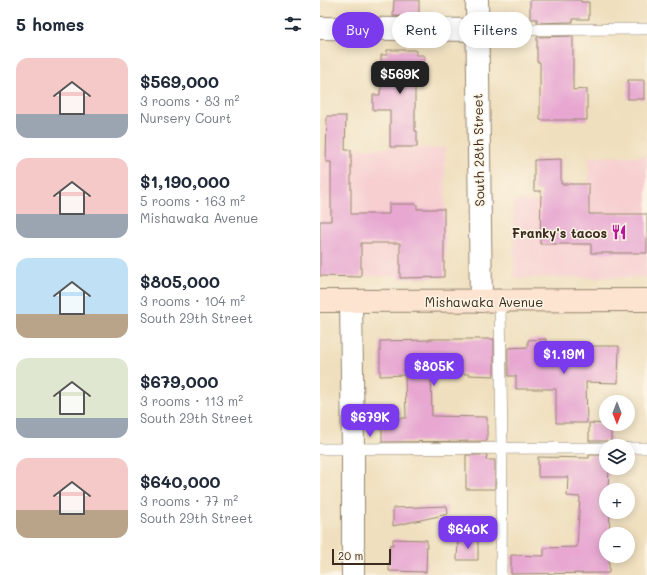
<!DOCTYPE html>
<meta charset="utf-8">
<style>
:root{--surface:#fff;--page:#f2f2f3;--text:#1f2937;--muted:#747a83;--accent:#7c3aed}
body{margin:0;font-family:Mali,sans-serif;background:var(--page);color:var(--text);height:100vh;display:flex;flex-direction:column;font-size:15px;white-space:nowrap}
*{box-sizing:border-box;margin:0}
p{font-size:13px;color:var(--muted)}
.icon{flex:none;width:22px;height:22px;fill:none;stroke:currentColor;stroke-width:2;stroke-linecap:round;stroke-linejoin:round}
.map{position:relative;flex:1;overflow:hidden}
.sheet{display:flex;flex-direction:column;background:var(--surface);width:320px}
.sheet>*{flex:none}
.hud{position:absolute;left:12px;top:12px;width:255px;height:36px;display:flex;gap:8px}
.needle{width:26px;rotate:180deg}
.fabs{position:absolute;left:279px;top:395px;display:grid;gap:8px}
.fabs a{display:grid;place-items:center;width:36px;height:36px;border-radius:50%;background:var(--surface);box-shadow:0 2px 10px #0003;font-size:20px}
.scale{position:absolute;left:12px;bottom:10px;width:59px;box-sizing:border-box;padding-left:4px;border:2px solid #3b2a1e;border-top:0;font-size:11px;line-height:14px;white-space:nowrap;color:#3b2a1e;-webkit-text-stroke:3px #fcf5e5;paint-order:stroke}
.price{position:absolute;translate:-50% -34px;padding:0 9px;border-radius:8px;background:var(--accent);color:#fff;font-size:13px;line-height:26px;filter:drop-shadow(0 1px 2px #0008)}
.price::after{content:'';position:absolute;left:50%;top:24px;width:12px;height:9px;margin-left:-6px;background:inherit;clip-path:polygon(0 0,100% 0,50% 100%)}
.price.selected{background:#222;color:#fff}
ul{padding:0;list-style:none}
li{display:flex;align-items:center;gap:12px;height:100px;padding:0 16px}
li span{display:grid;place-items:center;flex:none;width:112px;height:80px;border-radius:12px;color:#555}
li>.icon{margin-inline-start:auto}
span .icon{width:48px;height:48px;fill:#fffc;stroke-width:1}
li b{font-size:17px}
h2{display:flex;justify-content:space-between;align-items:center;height:48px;padding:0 16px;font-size:17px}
.chip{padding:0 14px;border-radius:18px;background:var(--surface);box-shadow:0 2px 10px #0003;font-size:14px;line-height:36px}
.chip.selected{background:var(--accent);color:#fff}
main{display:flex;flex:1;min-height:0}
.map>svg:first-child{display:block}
.built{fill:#f7cfd1}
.building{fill:#e7a7d1}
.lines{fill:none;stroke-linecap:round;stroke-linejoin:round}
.lane-casing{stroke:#95846e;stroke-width:12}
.street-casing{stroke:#95846e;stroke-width:24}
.secondary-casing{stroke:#95846e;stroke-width:24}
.lane{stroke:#fff;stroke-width:11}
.street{stroke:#fff;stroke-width:22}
.secondary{stroke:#fde4d1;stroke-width:22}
.labels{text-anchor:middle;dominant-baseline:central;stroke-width:3;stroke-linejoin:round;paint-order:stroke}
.street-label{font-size:13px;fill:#3b2a1e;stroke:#fcf5e5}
.poi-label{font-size:13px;font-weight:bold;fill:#3b2a1e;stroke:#fcf5e5;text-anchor:end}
</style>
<main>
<section class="sheet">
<h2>5 homes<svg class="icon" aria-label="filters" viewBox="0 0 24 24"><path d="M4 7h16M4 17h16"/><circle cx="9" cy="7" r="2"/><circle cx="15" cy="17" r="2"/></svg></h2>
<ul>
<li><span style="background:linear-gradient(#f6c9c9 70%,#9aa5b1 0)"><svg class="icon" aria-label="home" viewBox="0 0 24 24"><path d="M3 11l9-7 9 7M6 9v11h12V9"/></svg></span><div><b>$569,000</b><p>3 rooms · 83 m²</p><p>Nursery Court</p></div></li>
<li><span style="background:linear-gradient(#f6c9c9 70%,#9aa5b1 0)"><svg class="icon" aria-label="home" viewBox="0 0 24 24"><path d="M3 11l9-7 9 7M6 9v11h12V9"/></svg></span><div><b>$1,190,000</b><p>5 rooms · 163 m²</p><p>Mishawaka Avenue</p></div></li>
<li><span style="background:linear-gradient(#bfe0f5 70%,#b9a48a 0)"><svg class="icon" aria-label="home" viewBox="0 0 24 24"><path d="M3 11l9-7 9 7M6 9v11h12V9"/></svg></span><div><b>$805,000</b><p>3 rooms · 104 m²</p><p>South 29th Street</p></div></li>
<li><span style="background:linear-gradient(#dfe7d0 75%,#9aa5b1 0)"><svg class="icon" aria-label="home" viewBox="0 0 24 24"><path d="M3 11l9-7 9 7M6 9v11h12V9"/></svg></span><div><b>$679,000</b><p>3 rooms · 113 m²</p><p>South 29th Street</p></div></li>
<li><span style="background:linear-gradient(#f6c9c9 65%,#b9a48a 0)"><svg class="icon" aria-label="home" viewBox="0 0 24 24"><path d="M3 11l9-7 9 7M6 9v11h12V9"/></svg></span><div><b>$640,000</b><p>3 rooms · 77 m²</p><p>South 29th Street</p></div></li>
</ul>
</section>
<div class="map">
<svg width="327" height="575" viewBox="0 0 327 575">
<rect width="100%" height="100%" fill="#fcf5e5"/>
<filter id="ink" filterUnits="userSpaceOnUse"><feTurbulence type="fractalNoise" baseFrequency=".025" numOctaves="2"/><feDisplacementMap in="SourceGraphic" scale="8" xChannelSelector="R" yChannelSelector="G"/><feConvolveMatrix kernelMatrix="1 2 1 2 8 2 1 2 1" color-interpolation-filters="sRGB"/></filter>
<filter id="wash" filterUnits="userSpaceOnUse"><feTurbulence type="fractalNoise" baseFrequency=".012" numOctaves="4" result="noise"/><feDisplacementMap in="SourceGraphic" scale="16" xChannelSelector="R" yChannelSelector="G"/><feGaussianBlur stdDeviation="0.9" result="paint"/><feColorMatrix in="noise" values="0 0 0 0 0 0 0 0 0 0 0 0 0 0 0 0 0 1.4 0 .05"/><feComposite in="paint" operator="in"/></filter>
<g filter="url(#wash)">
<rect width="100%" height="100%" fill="#efdfbe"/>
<g class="built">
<path d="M 3,148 L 125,148 L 126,277 L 0,276 L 0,164 L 3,164 Z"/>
<path d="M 327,156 L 327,277 L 194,278 L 193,201 L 269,200 L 269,157 Z"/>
</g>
<g id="blocks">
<g class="building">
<path d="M 74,0 L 99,0 L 99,17 L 73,16 Z"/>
<path d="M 210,0 L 261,0 L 261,2 L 269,2 L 269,19 L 253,19 L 253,22 L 217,23 L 217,19 L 210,19 Z"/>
<path d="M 253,36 L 253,90 L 267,89 L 267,120 L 220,120 L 220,62 L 217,62 L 217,37 Z"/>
<path d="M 67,50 L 96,50 L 96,55 L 104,55 L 104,71 L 95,71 L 95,131 L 97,131 L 97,147 L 70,147 L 70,110 L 53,110 L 53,95 L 60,95 L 60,90 L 61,90 L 61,55 L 67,55 Z"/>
<rect x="308" y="80" width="16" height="19"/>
<path d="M 7,116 L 26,116 L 25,150 L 31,150 L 31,214 L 69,214 L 69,204 L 97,204 L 97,209 L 124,209 L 124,277 L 80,278 L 80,243 L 41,243 L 41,277 L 0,276 L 0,221 L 11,221 L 11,162 L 6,162 Z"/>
<path d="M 241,159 L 241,184 L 269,184 L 269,214 L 327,214 L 327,253 L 271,253 L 271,244 L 220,244 L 221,191 L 214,191 L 214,160 Z"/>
<path d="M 109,339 L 174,339 L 174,376 L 149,375 L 149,374 L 111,373 L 112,416 L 167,417 L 167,441 L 62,442 L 62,418 L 86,418 L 85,375 L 60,376 L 60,341 L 109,340 Z"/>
<path d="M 226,339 L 226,354 L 271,354 L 272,346 L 299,346 L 298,383 L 266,382 L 267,423 L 236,423 L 236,389 L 196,389 L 196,376 L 188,376 L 188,348 L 208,347 L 208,340 Z"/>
<path d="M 269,423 L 291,424 L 291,443 L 286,441 L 269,441 Z"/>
<path d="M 146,455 L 167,455 L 166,460 L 175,460 L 175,489 L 146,489 Z"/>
<path d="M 269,455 L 286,455 L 286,468 L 289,468 L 288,490 L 286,490 L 286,512 L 290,512 L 289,534 L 286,534 L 286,556 L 289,556 L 289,573 L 191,574 L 191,555 L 224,556 L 224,548 L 257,547 L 260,497 L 247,496 L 248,477 L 218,477 L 218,457 L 269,458 Z"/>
<path d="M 127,506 L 128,514 L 73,526 L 73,508 Z"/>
<path d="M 73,539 L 107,540 L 106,572 L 69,571 L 70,545 L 73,545 Z"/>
<path d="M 138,540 L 158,541 L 158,560 L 137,560 Z"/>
</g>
</g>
</g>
<g filter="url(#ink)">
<use href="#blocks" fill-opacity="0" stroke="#95846e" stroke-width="1"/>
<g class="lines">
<defs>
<g id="lane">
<path d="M 157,30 L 327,29"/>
<path d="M 180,301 L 182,448 L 181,575"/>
<path d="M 308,448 L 327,448"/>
<path d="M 0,449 L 286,448"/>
</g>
<g id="street">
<path d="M 157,0 L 161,301"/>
<path d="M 0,28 L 157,30"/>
<path d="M 31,301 L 33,449 L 33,575"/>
</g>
<path id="secondary" d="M 0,301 L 327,300"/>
</defs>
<use href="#lane" class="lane-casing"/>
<use href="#street" class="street-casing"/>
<use href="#secondary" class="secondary-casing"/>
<use href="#lane" class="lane"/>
<use href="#street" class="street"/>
<use href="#secondary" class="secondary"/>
</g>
</g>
<defs>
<symbol id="restaurant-bare" viewBox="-9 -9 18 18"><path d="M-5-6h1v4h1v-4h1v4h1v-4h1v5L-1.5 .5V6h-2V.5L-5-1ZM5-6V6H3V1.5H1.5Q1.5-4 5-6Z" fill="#b5179e" stroke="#fcf5e5" stroke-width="2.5" paint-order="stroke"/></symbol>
</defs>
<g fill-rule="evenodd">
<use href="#restaurant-bare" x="288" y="221" width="22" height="22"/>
</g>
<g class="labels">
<g class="street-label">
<text transform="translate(158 150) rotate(-91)">South 28th Street</text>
<text x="164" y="301">Mishawaka Avenue</text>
</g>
<g class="poi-label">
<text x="287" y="232">Franky's tacos</text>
</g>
</g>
</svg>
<div class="fabs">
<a><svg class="needle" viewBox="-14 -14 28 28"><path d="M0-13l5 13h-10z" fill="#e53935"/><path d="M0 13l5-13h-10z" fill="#747a83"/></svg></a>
<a><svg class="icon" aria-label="layers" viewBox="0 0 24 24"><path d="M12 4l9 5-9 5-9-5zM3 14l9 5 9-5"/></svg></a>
<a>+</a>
<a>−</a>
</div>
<div class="scale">20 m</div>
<b class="price selected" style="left:80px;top:95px">$569K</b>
<b class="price" style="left:244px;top:375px">$1.19M</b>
<b class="price" style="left:114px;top:387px">$805K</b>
<b class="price" style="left:50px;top:438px">$679K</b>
<b class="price" style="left:148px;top:550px">$640K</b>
<div class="hud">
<a class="chip selected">Buy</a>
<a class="chip">Rent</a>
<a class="chip">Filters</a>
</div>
</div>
</main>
